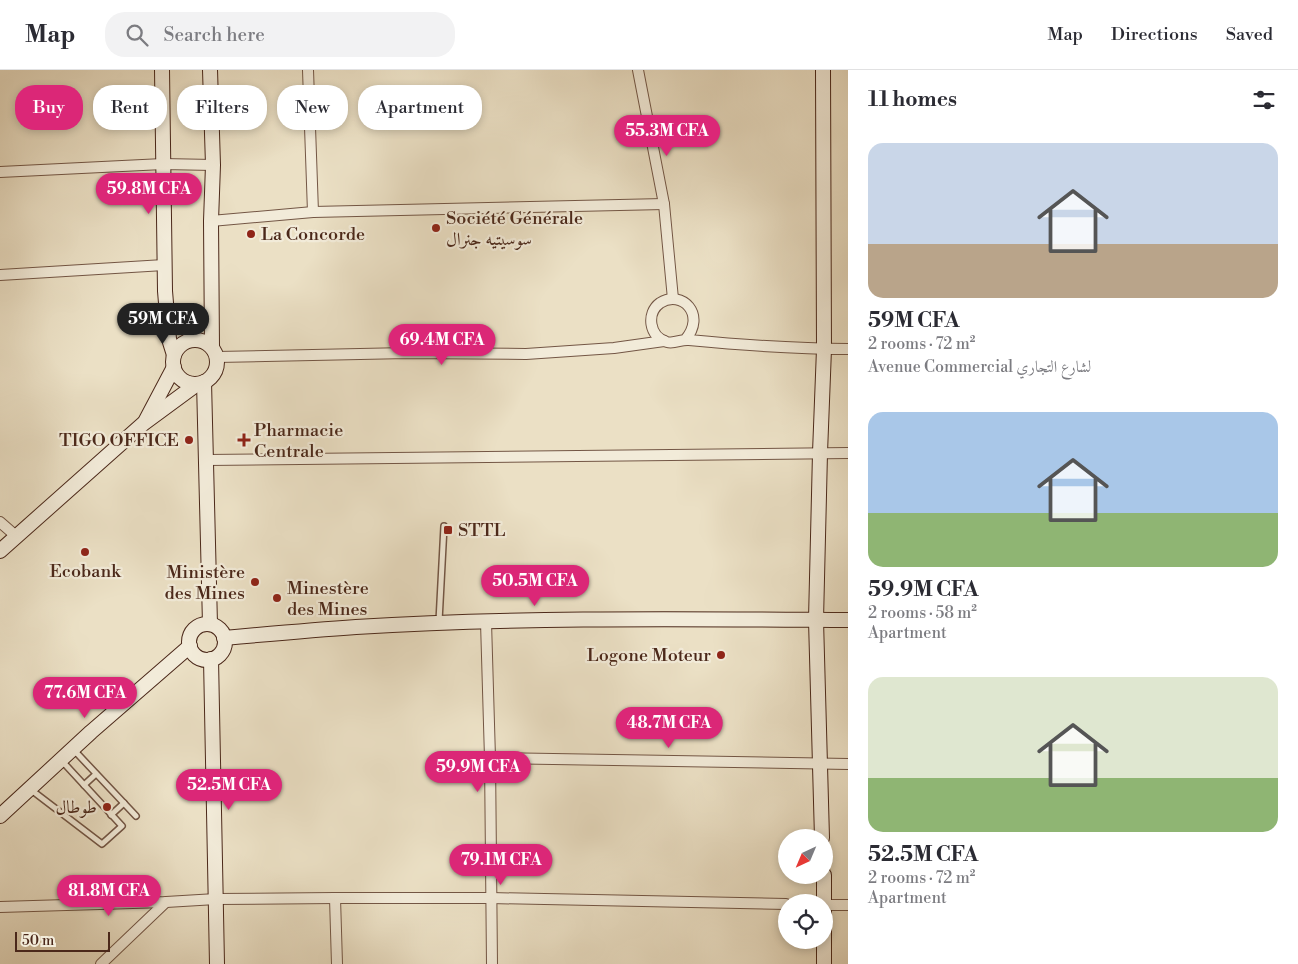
<!DOCTYPE html>
<meta charset="utf-8">
<style>
:root{--surface:#fff;--page:#f2f2f3;--text:#2b2b33;--muted:#7c7c81;--line:#e1e1e2;--accent:#db2777}
body{margin:0;font-family:"Libre Bodoni",Amiri,serif;background:var(--page);color:var(--text);height:100vh;display:flex;flex-direction:column;font-size:19px;white-space:nowrap}
*{box-sizing:border-box;margin:0}
p{font-size:16px;color:var(--muted)}
.icon{flex:none;width:28px;height:28px;fill:none;stroke:currentColor;stroke-width:2;stroke-linecap:round;stroke-linejoin:round}
.map{position:relative;flex:1;overflow:hidden}
.sheet{display:flex;flex-direction:column;background:var(--surface);width:450px}
.sheet>*{flex:none}
.hud{position:absolute;left:15px;top:15px;width:475px;height:45px;display:flex;gap:10px}
.needle{width:32px;rotate:224deg}
.tools{position:absolute;left:778px;top:759px;display:grid;gap:10px}
.tools a{display:grid;place-items:center;width:55px;height:55px;border-radius:50%;background:var(--surface);box-shadow:0 2px 8px #0003;font-size:25px}
.scale{position:absolute;left:15px;bottom:12px;width:95px;box-sizing:border-box;padding-left:5px;border:2px solid #4b281a;border-top:0;font-size:14px;line-height:18px;white-space:nowrap;color:#4b281a;-webkit-text-stroke:4px #f2ebd9;paint-order:stroke}
.price{position:absolute;translate:-50% -42px;padding:0 11px;border-radius:18px;background:var(--accent);color:#fff;font-size:16px;line-height:32px;filter:drop-shadow(0 1px 2px #0008)}
.price::after{content:'';position:absolute;left:50%;top:30px;width:15px;height:11px;margin-left:-8px;background:inherit;clip-path:polygon(0 0,100% 0,50% 100%)}
.price.current{background:#222;color:#fff}
ul{padding:0;list-style:none}
li{display:grid;align-content:center;gap:10px;height:265px;padding:0 20px}
li span{display:grid;place-items:center;height:155px;border-radius:15px;color:#555}
li>.icon{margin-inline-start:auto}
span .icon{width:90px;height:90px;fill:#fffc;stroke-width:1}
li b{font-size:21px}
h2{display:flex;justify-content:space-between;align-items:center;height:60px;padding:0 20px;font-size:21px}
.chip{padding:0 18px;border-radius:20px;background:var(--surface);box-shadow:0 2px 8px #0003;font-size:18px;line-height:45px}
.chip.current{background:var(--accent);color:#fff}
header{display:flex;align-items:center;gap:30px;box-sizing:border-box;height:70px;padding:0 25px;background:var(--surface);border-bottom:1px solid var(--line)}
header strong{font-size:24px}
nav{display:flex;gap:28px;margin-inline-start:auto;font-size:18px}
.search{width:350px;height:45px;background:var(--page);display:flex;align-items:center;gap:12px;box-sizing:border-box;padding:0 18px;border-radius:20px;color:var(--muted);font-size:19px}
main{display:flex;flex:1;min-height:0}
.map>svg:first-child{display:block}
.lines{fill:none;stroke-linecap:round;stroke-linejoin:round}
.lane-casing{stroke:#735645;stroke-width:8}
.street-casing{stroke:#735645;stroke-width:12}
.secondary-casing{stroke:#4b281a;stroke-width:16}
.lane{stroke:#f2ebd9;stroke-width:5}
.street{stroke:#f2ebd9;stroke-width:10}
.secondary{stroke:#f2ebd9;stroke-width:14}
.poi-dot{fill:#8f2418;stroke:#f2ebd9;stroke-width:2}
.labels{text-anchor:middle;dominant-baseline:central;stroke-width:4.5;stroke-linejoin:round;paint-order:stroke}
.poi-label{font-size:18px;fill:#4b281a;stroke:#f2ebd9;text-anchor:start}
</style>
<header>
<strong>Map</strong>
<div class="search"><svg class="icon" aria-label="search" viewBox="0 0 24 24"><circle cx="10" cy="10" r="6"/><path d="M15 15l6 6"/></svg>Search here</div>
<nav><a>Map</a><a>Directions</a><a>Saved</a></nav>
</header>
<main>
<div class="map">
<svg width="848" height="894" viewBox="0 0 848 894">
<rect width="100%" height="100%" fill="#ebe0c5"/>
<filter id="stains"><feTurbulence type="fractalNoise" baseFrequency=".004" numOctaves="4"/><feColorMatrix values="0 0 0 0 .2 0 0 0 0 .09 0 0 0 0 .02 0 0 0 .5 -.17"/></filter>
<radialGradient id="worn" r=".72"><stop offset=".6" stop-color="#630" stop-opacity="0"/><stop offset="1" stop-color="#630" stop-opacity=".3"/></radialGradient>
<g class="lines">
<defs>
<g id="lane">
<path d="M 439,551 L 444,456"/>
<path d="M 73,679 L 136,746"/>
<path d="M 84,715 L 96,704"/>
<path d="M 30,719 L 102,774 L 122,756 L 62,691"/>
<path d="M 111,745 L 124,733"/>
</g>
<g id="street">
<path d="M 308,0 L 313,142"/>
<path d="M 638,0 L 664,134 L 673,229"/>
<path d="M 0,102 L 163,94 L 213,95"/>
<path d="M 211,151 L 313,142 L 664,134"/>
<path d="M 0,205 L 164,195"/>
<path d="M 685,270 C 707,245 682,219 660,233 C 646,243 649,267 667,272 C 675,274 681,269 689,270 C 742,275 795,279 848,279"/>
<path d="M 217,287 L 407,283 L 526,284 L 614,278 L 664,271"/>
<path d="M 207,390 L 848,383"/>
<path d="M 0,452 L 16,466"/>
<path d="M 486,552 L 490,688 L 492,894"/>
<path d="M 490,688 L 848,694"/>
<path d="M 335,828 L 337,894"/>
<path d="M 824,835 L 848,835"/>
<path d="M 0,837 L 166,832 L 216,829 L 335,828 L 491,828 L 786,834"/>
<path d="M 101,894 L 166,832"/>
</g>
<g id="secondary">
<path d="M 162,0 L 165,221 L 169,269 L 174,285"/>
<path d="M 210,0 L 213,95 L 211,151 L 212,277"/>
<circle cx="195" cy="292" r="22"/>
<path d="M 204,312 L 210,554"/>
<path d="M 146,350 L 174,297"/>
<path d="M 0,481 L 144,353 L 197,314"/>
<circle cx="207" cy="572" r="18"/>
<path d="M 224,568 C 268,564 312,560 356,557 C 520,547 684,549 848,550"/>
<path d="M 211,589 L 217,894"/>
<path d="M 0,746 L 91,662 L 190,576"/>
<path d="M 822,768 L 816,550 L 820,383 L 824,279 L 823,0"/>
<path d="M 824,805 L 824,894"/>
</g>
</defs>
<use href="#lane" class="lane-casing"/>
<use href="#street" class="street-casing"/>
<use href="#secondary" class="secondary-casing"/>
<use href="#lane" class="lane"/>
<use href="#street" class="street"/>
<use href="#secondary" class="secondary"/>
</g>
<g class="poi-dot">
<circle cx="436" cy="158" r="5"/>
<circle cx="251" cy="164" r="5"/>
<circle cx="189" cy="370" r="5"/>
<path d="M241.5 362.5h5v5h5v5h-5v5h-5v-5h-5v-5h5z"/>
<rect x="443" y="455" width="10" height="10" rx="2.5"/>
<circle cx="85" cy="482" r="5"/>
<circle cx="255" cy="512" r="5"/>
<circle cx="277" cy="528" r="5"/>
<circle cx="721" cy="585" r="5"/>
<circle cx="107" cy="737" r="5"/>
</g>
<g class="labels">
<g class="poi-label">
<text x="446" y="148">Société Générale<tspan x="446" dy="21">سوسيتيه جنرال</tspan></text>
<text x="261" y="164">La Concorde</text>
<text x="254" y="360">Pharmacie<tspan x="254" dy="21">Centrale</tspan></text>
<text x="179" y="370" text-anchor="end">TIGO OFFICE</text>
<text x="458" y="460">STTL</text>
<text x="85" y="501" text-anchor="middle">Ecobank</text>
<text x="245" y="502" text-anchor="end">Ministère<tspan x="245" dy="21">des Mines</tspan></text>
<text x="287" y="518">Minestère<tspan x="287" dy="21">des Mines</tspan></text>
<text x="711" y="585" text-anchor="end">Logone Moteur</text>
<text x="97" y="737" text-anchor="end">طوطال</text>
</g>
</g>
<rect width="100%" height="100%" filter="url(#stains)"/>
<rect width="100%" height="100%" fill="url(#worn)"/>
</svg>
<div class="tools">
<a><svg class="needle" viewBox="-14 -14 28 28"><path d="M0-13l5 13h-10z" fill="#e53935"/><path d="M0 13l5-13h-10z" fill="#7c7c81"/></svg></a>
<a><svg class="icon" aria-label="locate" viewBox="0 0 24 24"><circle cx="12" cy="12" r="6"/><path d="M12 2v4M12 18v4M2 12h4M18 12h4"/></svg></a>
</div>
<div class="scale">50 m</div>
<b class="price" style="left:667px;top:87px">55.3M CFA</b>
<b class="price" style="left:149px;top:145px">59.8M CFA</b>
<b class="price current" style="left:163px;top:275px">59M CFA</b>
<b class="price" style="left:442px;top:296px">69.4M CFA</b>
<b class="price" style="left:535px;top:537px">50.5M CFA</b>
<b class="price" style="left:85px;top:649px">77.6M CFA</b>
<b class="price" style="left:669px;top:679px">48.7M CFA</b>
<b class="price" style="left:478px;top:723px">59.9M CFA</b>
<b class="price" style="left:229px;top:741px">52.5M CFA</b>
<b class="price" style="left:501px;top:816px">79.1M CFA</b>
<b class="price" style="left:109px;top:847px">81.8M CFA</b>
<div class="hud">
<a class="chip current">Buy</a>
<a class="chip">Rent</a>
<a class="chip">Filters</a>
<a class="chip">New</a>
<a class="chip">Apartment</a>
</div>
</div>
<section class="sheet">
<h2>11 homes<svg class="icon" aria-label="filters" viewBox="0 0 24 24"><path d="M4 7h16M4 17h16"/><circle cx="9" cy="7" r="2"/><circle cx="15" cy="17" r="2"/></svg></h2>
<ul>
<li><span style="background:linear-gradient(#c9d6e8 65%,#b9a48a 0)"><svg class="icon" aria-label="home" viewBox="0 0 24 24"><path d="M3 11l9-7 9 7M6 9v11h12V9"/></svg></span><div><b>59M CFA</b><p>2 rooms · 72 m²</p><p>Avenue Commercial لشارع التجاري</p></div></li>
<li><span style="background:linear-gradient(#a9c7e8 65%,#8fb573 0)"><svg class="icon" aria-label="home" viewBox="0 0 24 24"><path d="M3 11l9-7 9 7M6 9v11h12V9"/></svg></span><div><b>59.9M CFA</b><p>2 rooms · 58 m²</p><p>Apartment</p></div></li>
<li><span style="background:linear-gradient(#dfe7d0 65%,#8fb573 0)"><svg class="icon" aria-label="home" viewBox="0 0 24 24"><path d="M3 11l9-7 9 7M6 9v11h12V9"/></svg></span><div><b>52.5M CFA</b><p>2 rooms · 72 m²</p><p>Apartment</p></div></li>
</ul>
</section>
</main>
